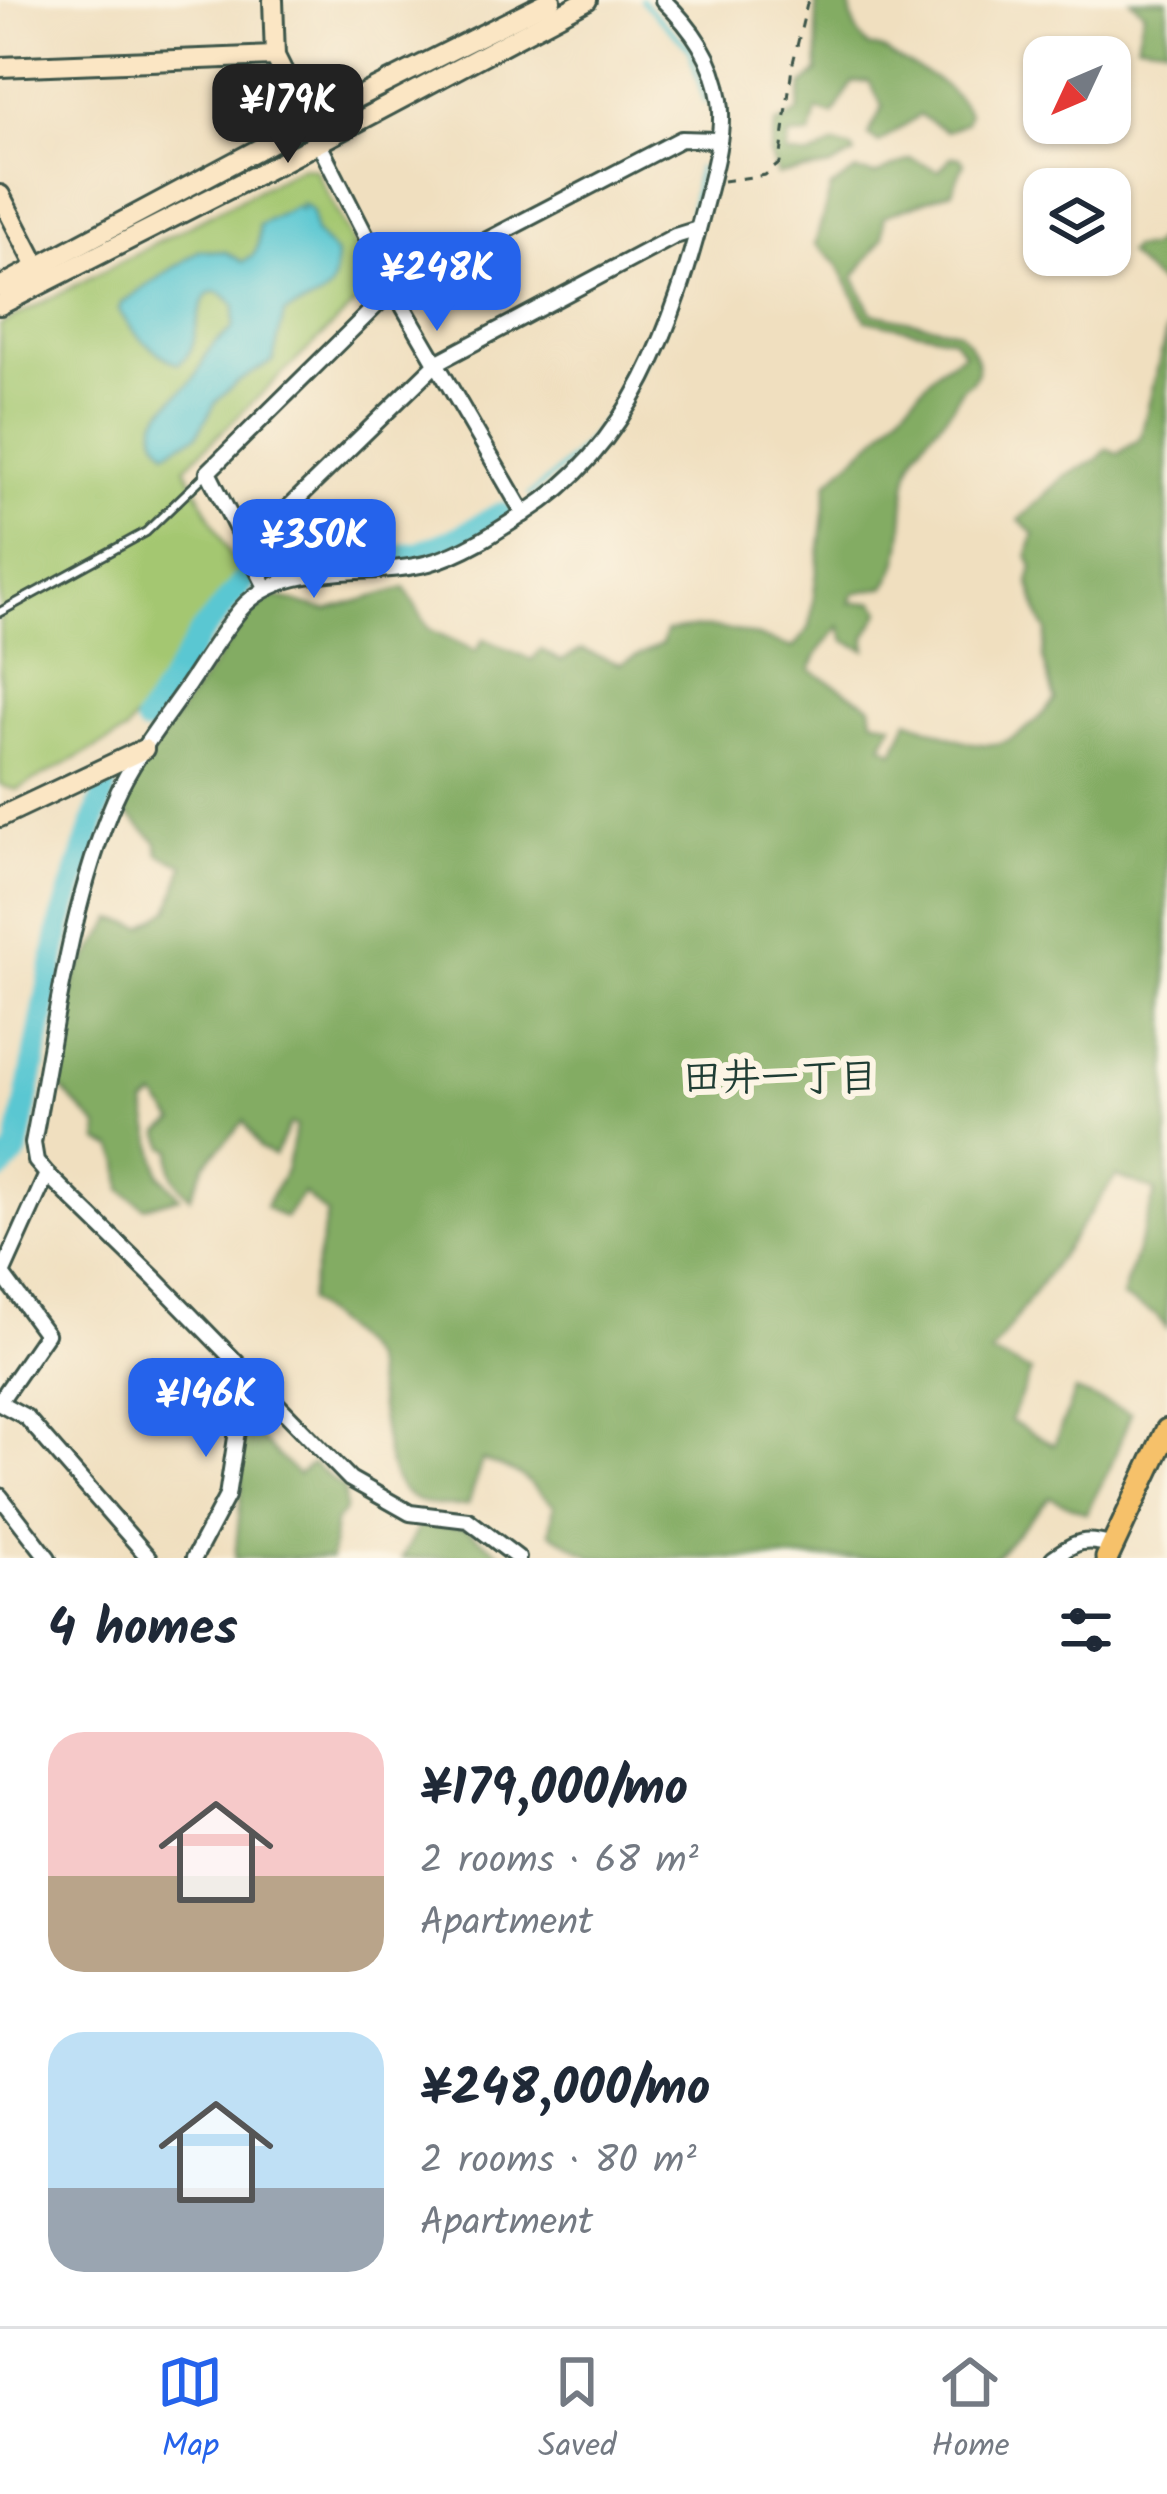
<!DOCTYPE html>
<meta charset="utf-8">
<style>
:root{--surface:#fff;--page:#f6f6f7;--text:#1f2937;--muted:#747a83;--line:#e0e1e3;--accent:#2563eb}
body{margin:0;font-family:Kalam,"Klee One",sans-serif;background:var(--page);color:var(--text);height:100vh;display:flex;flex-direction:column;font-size:45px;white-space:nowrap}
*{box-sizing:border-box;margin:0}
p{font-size:39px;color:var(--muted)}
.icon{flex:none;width:66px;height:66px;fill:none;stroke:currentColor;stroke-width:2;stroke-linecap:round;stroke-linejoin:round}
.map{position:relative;height:1558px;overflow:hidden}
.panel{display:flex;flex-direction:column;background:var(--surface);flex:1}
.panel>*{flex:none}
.needle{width:78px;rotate:226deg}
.tools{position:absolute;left:1023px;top:36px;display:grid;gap:24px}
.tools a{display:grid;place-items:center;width:108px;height:108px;border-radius:24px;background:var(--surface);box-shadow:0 3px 9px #0004;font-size:60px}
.price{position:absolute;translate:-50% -102px;padding:0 27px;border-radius:24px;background:var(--accent);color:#fff;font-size:39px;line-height:78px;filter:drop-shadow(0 3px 6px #0008)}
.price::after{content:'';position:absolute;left:50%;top:72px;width:36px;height:27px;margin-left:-18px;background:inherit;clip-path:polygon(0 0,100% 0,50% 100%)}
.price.on{background:#222;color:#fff}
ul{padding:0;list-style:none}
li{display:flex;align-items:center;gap:36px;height:300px;padding:0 48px}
li span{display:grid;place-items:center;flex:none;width:336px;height:240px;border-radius:36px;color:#555}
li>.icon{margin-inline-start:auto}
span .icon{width:144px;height:144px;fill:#fffc;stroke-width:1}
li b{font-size:51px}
h2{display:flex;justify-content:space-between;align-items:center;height:144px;padding:0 48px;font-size:51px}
.tabs{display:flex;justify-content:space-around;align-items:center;height:168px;border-top:3px solid var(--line);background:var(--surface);font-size:33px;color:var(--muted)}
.tabs a{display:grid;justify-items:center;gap:6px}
.tabs .on{color:var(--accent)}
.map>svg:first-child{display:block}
.green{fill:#a4c771;stroke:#628252;stroke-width:3}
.forest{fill:#83ac63;stroke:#51744c;stroke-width:3}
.water{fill:#5ac7d2;stroke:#3c8283;stroke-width:3}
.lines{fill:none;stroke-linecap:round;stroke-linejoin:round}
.stream{stroke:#5ac7d2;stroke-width:4.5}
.river{stroke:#5ac7d2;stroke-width:24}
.lane-casing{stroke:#3e5549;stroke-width:12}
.street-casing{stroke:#3e5549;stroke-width:20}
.secondary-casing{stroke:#3e5549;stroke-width:24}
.primary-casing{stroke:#3e5549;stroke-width:27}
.path{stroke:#3e5549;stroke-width:3;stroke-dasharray:9 9;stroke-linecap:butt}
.lane{stroke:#fff;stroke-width:6}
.street{stroke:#fff;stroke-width:14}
.secondary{stroke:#fbe6c4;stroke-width:18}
.primary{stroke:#f6c16b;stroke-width:21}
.labels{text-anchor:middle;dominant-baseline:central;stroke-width:12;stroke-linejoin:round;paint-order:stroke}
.neighbourhood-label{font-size:39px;font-weight:bold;fill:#1f3d34;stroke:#fcf5e5}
</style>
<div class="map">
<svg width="1167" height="1558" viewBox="0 0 1167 1558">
<rect width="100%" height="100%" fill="#fcf5e5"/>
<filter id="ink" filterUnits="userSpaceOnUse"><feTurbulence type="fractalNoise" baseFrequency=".00833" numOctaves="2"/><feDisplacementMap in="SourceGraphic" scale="24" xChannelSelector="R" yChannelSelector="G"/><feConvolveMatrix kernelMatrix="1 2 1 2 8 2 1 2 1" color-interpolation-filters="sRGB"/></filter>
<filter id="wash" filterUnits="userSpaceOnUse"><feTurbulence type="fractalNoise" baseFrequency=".004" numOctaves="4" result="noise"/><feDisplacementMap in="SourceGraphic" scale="48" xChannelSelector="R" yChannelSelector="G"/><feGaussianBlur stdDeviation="2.7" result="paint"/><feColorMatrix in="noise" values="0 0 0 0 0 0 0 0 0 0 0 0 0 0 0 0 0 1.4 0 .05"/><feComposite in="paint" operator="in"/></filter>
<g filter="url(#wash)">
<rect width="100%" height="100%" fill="#f0dfbf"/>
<path class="green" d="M 302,167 L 315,169 L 371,280 L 369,291 L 185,467 L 240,575 L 139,721 L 134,720 L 126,732 L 16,790 L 0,785 L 0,325 Z"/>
<g class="forest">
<path d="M 816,0 L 851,0 C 848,18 857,35 869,47 C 887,48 890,56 905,63 C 932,76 953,87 969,113 L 966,122 L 947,131 L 919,115 L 879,143 L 868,135 L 883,107 L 869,81 L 853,82 L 833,115 L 817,110 L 811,135 L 789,136 L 786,154 L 810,157 L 834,144 L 852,149 L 855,154 L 830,167 L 777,175 L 770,155 L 776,125 L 798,113 L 802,86 L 818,72 Z"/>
<path d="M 1131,0 L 1167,0 L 1167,46 L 1137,43 L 1144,12 Z"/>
<path d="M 951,157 L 960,157 L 964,163 L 952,191 L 884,216 L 883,238 L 854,277 L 872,313 L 958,331 C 968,341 985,362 974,378 C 967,389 969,380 961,390 C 957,395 956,402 952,407 C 942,422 926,435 917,451 C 894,491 915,548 885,587 L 854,593 L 850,603 L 874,602 L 881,611 L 866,637 L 866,650 L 845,641 L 840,626 L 819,651 L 810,670 L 871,706 L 873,719 L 893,724 L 882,745 L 894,752 L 908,720 C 978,746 1000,766 1055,700 L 1043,658 L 1047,631 C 1035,616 1038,601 1029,583 L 1033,567 L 1028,555 L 1034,534 L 1019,520 L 1065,476 L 1097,460 L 1107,449 L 1118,454 L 1140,439 L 1167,329 L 1167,1329 L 1156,1315 L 1122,1297 L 1156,1191 L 1116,1176 L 991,1354 L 1031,1372 L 1010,1421 L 1054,1445 L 1075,1391 L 1131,1413 L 1110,1468 L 1086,1513 L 1050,1497 L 994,1558 L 594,1558 L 550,1532 L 554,1505 L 519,1474 L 482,1460 L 468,1505 C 375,1514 392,1456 376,1387 C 374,1379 374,1367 370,1360 C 360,1342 324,1316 308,1301 L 327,1214 L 303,1193 L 285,1218 L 265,1207 L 286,1170 L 296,1126 L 290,1124 L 274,1156 L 260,1148 L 244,1121 L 205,1164 L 190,1197 C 175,1181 167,1173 173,1150 L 166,1147 L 160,1132 L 175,1122 L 156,1097 L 145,1105 L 160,1175 L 180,1197 L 144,1207 L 122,1190 L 120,1163 L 114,1148 L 99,1142 L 98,1127 L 56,1083 L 75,977 L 114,919 L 143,927 L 170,909 L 184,865 L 159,854 L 156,841 L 121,808 L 152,751 L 251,612 L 273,596 L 326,610 L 405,588 L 429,629 L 476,651 L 484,639 L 532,660 L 541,650 L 561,661 L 582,650 L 620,664 L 662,644 L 666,632 C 712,621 749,633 793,648 L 810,627 L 828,482 L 877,437 L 940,368 L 964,353 L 953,338 L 866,320 L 838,265 L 815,244 L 831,188 L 856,171 L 875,175 L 911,159 L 939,171 Z"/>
<path d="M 1167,231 L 1167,292 L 1127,254 L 1132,248 L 1150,247 Z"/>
<path d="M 256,1435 L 298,1475 L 312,1463 L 344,1489 L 345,1510 L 335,1522 L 331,1558 L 235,1558 L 242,1487 L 238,1451 L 242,1436 L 251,1440 Z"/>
<path d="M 420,1524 L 467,1529 L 506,1558 L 402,1558 Z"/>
</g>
<path class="water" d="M 302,203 L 312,211 L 315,232 L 336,255 C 335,307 318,294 284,314 L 273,361 L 236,383 L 216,402 L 197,435 L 167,451 C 134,422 176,400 191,382 C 200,371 203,358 211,348 C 217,340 226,335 233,328 L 235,306 C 199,262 198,334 191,349 C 187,357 184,359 178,364 C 152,351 134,336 119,310 L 121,303 L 200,250 L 226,252 L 243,262 C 260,255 259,241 259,225 L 297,206 L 301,210 Z"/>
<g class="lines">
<g class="stream">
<path d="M 641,0 L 689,48 L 705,102"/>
<path d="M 691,215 L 698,168"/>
<path d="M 529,495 C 577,458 624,405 648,349 C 662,317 670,282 681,250"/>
</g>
<g class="river">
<path d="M 274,567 L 418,554 L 456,539 L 501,514"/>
<path d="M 146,722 L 200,635 L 246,579"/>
<path d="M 0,1170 L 17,1151 L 61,923 L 105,789"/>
</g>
</g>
</g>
<g filter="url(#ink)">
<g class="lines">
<defs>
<path id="lane" d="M 0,612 L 146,532 L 205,475"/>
<g id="street">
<path d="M 318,142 L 393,289 L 524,514"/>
<path d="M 247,548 L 438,362 L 675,236 L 698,229"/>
<path d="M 266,587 L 208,472 L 393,289 L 681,139 L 717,140"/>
<path d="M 0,1401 L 46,1334 L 2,1274 L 47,1174"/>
<path d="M 0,1403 L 26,1417 L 149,1558"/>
<path d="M 0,1496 L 48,1558"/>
<path d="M 194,1558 L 227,1496 L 237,1431 L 267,1393"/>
<path d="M 518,1558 L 468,1520 L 410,1513 L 350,1479 L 156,1280 L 47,1174 L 36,1161 L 33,1143 C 55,1030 69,906 115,799 C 133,758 163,721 188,685 C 205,660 221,633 240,610 C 284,558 369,579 429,563 C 463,554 496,532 525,513 C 632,446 674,323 704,207 C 712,176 725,133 720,100 C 714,59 692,28 663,0"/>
<path d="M 1053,1558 C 1076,1541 1085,1537 1113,1546"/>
</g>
<g id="secondary">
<path d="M 273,0 L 275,56 L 313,132"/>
<path d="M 0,67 L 275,56"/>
<path d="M 0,195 L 42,276"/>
<path d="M 0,287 L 330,111 L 551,0"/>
<path d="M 0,305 L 282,162 L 587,0"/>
<path d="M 0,817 L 144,749"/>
</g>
<path id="primary" d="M 1107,1558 L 1167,1430"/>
</defs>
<use href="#lane" class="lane-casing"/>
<use href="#street" class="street-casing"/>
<use href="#secondary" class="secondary-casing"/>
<use href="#primary" class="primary-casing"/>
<path class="path" d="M 723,181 L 765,175 L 780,163 L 792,67 L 808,0"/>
<use href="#lane" class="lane"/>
<use href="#street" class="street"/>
<use href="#secondary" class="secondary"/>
<use href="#primary" class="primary"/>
</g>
</g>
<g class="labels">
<g class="neighbourhood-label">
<text x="780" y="1080">田井一丁目</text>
</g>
</g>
</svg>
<div class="tools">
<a><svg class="needle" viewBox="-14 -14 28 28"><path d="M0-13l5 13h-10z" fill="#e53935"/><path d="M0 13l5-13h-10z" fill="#747a83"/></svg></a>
<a><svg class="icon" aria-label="layers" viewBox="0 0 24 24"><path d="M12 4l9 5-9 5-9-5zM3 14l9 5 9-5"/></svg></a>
</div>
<b class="price on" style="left:288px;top:166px">¥179K</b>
<b class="price" style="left:437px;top:334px">¥248K</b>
<b class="price" style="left:314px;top:601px">¥350K</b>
<b class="price" style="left:206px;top:1460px">¥146K</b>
</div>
<section class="panel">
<h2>4 homes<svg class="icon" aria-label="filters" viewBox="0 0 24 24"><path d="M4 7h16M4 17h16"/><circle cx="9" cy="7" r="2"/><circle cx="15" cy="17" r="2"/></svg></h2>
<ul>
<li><span style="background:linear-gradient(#f6c9c9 60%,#b9a48a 0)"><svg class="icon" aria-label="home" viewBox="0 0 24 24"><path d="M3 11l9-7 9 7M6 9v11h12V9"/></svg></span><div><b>¥179,000/mo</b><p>2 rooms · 68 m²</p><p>Apartment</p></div></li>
<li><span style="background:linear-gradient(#bfe0f5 65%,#9aa5b1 0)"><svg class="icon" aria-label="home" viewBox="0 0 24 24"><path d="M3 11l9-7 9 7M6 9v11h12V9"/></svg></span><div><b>¥248,000/mo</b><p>2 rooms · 80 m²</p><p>Apartment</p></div></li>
</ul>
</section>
<nav class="tabs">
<a class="on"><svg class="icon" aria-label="map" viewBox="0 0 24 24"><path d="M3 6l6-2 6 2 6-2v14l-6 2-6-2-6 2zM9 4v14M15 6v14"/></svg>Map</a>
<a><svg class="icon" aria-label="saved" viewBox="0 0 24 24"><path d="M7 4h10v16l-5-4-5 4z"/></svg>Saved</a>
<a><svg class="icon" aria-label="home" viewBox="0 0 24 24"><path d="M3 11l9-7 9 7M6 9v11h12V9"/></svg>Home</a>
</nav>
